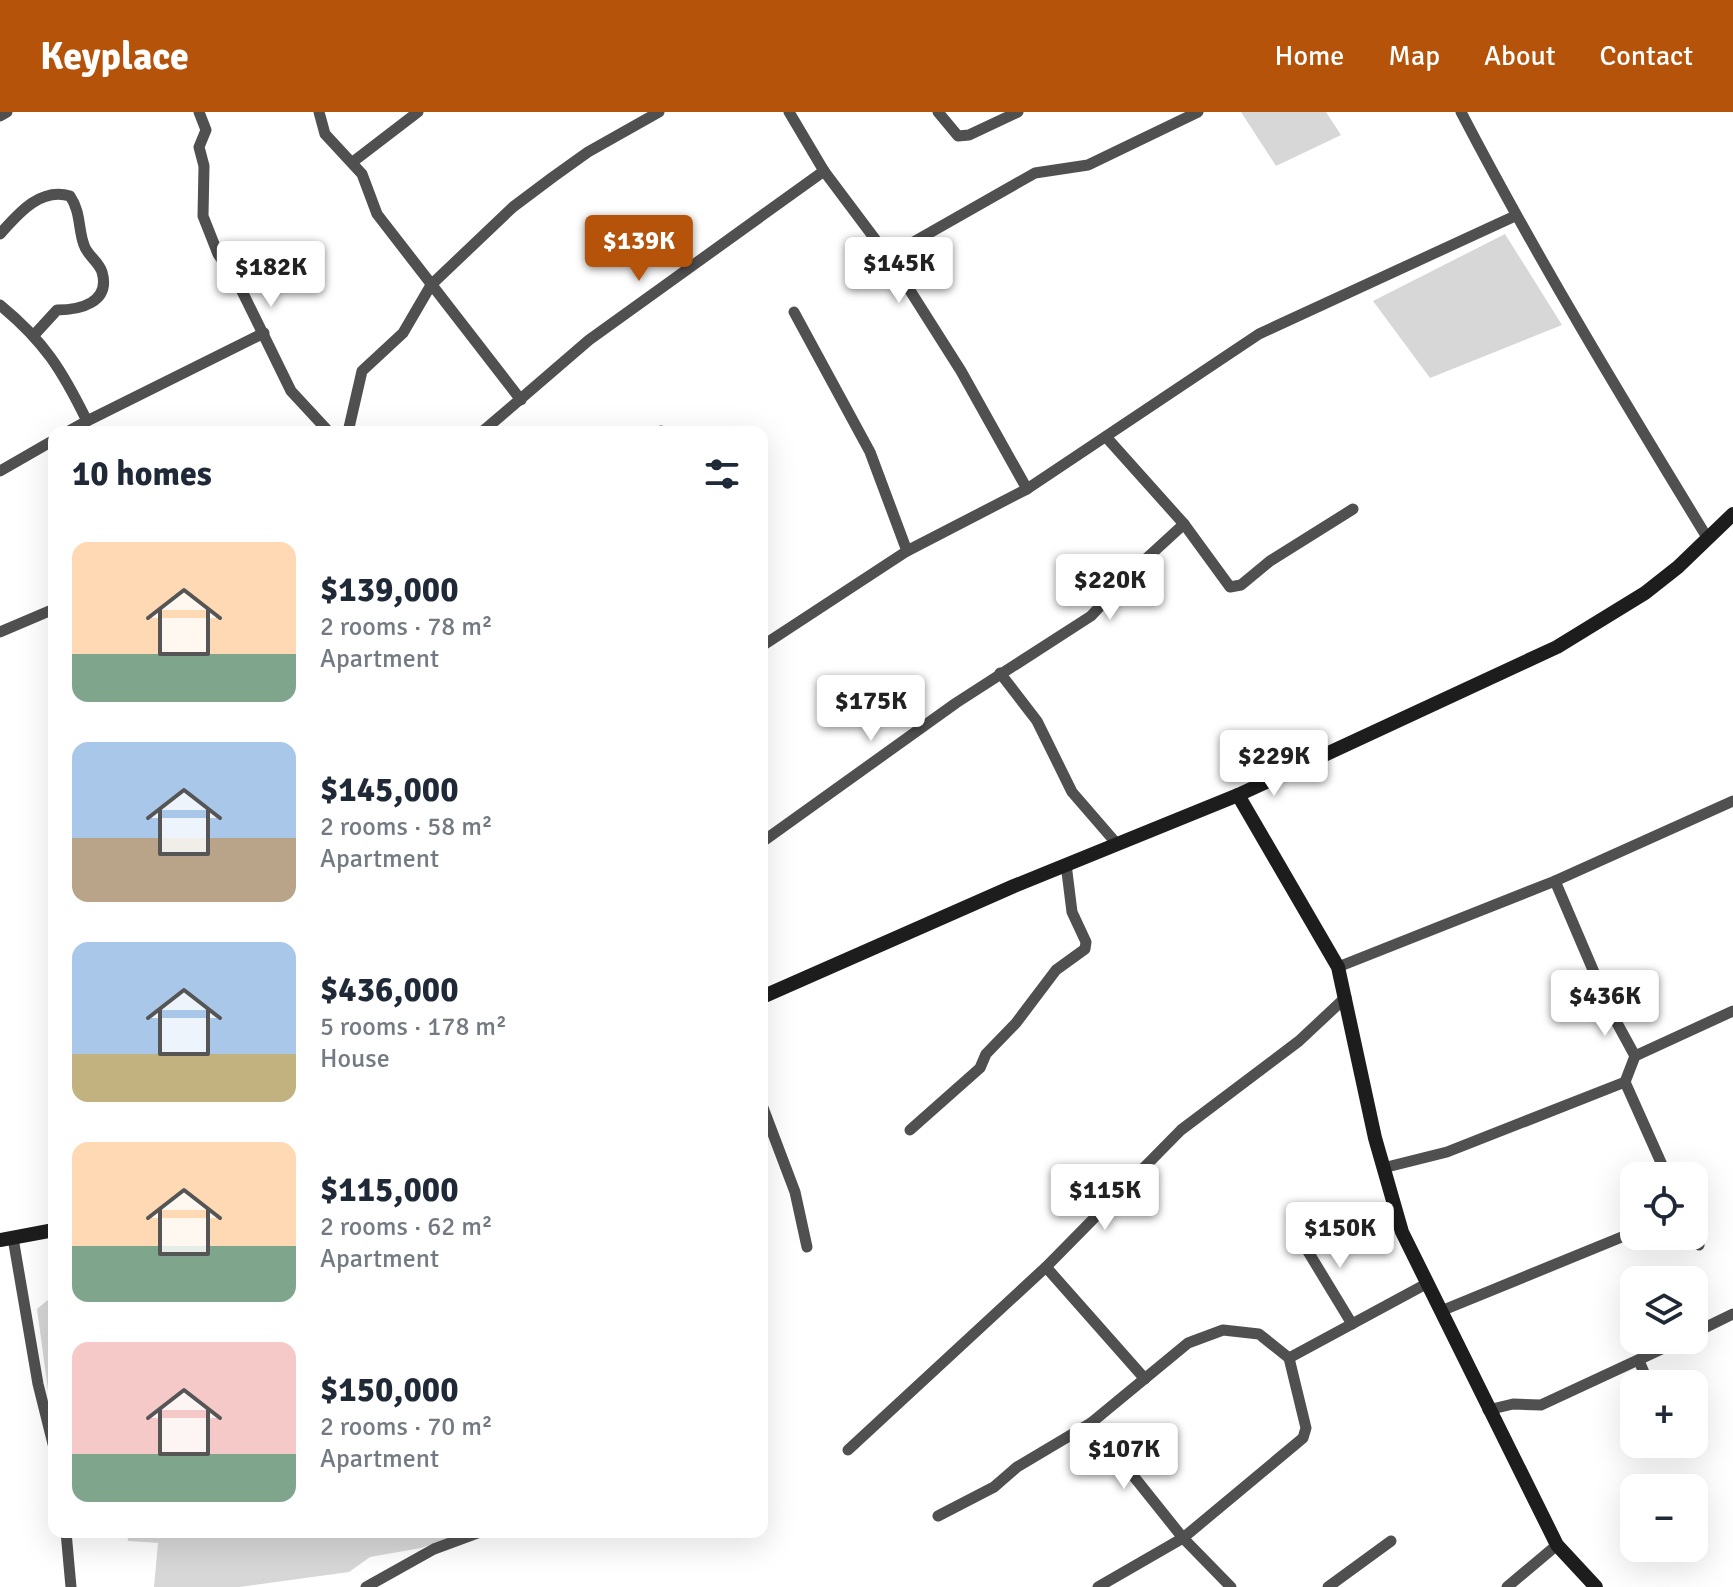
<!DOCTYPE html>
<meta charset="utf-8">
<style>
:root{--surface:#fff;--page:#f6f6f7;--text:#1f2937;--muted:#747a83;--accent:#b45309}
body{margin:0;font-family:Signika,sans-serif;background:var(--page);color:var(--text);height:100vh;display:flex;flex-direction:column;font-size:30px;white-space:nowrap}
*{box-sizing:border-box;margin:0}
p{font-size:26px;color:var(--muted)}
.icon{flex:none;width:44px;height:44px;fill:none;stroke:currentColor;stroke-width:2;stroke-linecap:round;stroke-linejoin:round}
.map{position:relative;flex:1;overflow:hidden}
.drawer{position:absolute;left:48px;top:314px;width:720px;height:1112px;display:flex;flex-direction:column;background:var(--surface);border-radius:16px;box-shadow:0 8px 32px #0002}
.drawer>*{flex:none}
.buttons{position:absolute;left:1620px;top:1050px;display:grid;gap:16px}
.buttons a{display:grid;place-items:center;width:88px;height:88px;border-radius:16px;background:var(--surface);box-shadow:0 8px 32px #0002;font-size:40px}
.price{position:absolute;translate:-50% -68px;padding:0 18px;border-radius:8px;background:#fff;color:#222;font-size:26px;line-height:52px;filter:drop-shadow(0 2px 4px #0008)}
.price::after{content:'';position:absolute;left:50%;top:48px;width:24px;height:18px;margin-left:-12px;background:inherit;clip-path:polygon(0 0,100% 0,50% 100%)}
.price.on{background:var(--accent);color:#fff}
ul{padding:0;list-style:none}
li{display:flex;align-items:center;gap:24px;height:200px;padding:0 24px}
li span{display:grid;place-items:center;flex:none;width:224px;height:160px;border-radius:16px;color:#555}
li>.icon{margin-inline-start:auto}
span .icon{width:96px;height:96px;fill:#fffc;stroke-width:1}
li b{font-size:34px}
h2{display:flex;justify-content:space-between;align-items:center;height:96px;padding:0 24px;font-size:34px}
header{display:flex;align-items:center;gap:48px;box-sizing:border-box;height:112px;padding:0 40px;background:var(--accent);color:#fff}
header strong{font-size:38px}
nav{display:flex;gap:44px;margin-inline-start:auto;font-size:28px}
.map>svg:first-child{display:block}
.green{fill:#d7d7d7}
.lines{fill:none;stroke-linecap:round;stroke-linejoin:round}
.street{stroke:#505050;stroke-width:11}
.secondary{stroke:#1d1d1d;stroke-width:14}
</style>
<header>
<strong>Keyplace</strong>
<nav><a>Home</a><a>Map</a><a>About</a><a>Contact</a></nav>
</header>
<div class="map">
<svg width="1733" height="1475" viewBox="0 0 1733 1475">
<rect width="100%" height="100%" fill="#fff"/>
<g class="green">
<path d="M 1241,0 L 1326,0 L 1341,23 L 1276,54 Z"/>
<path d="M 1505,122 L 1562,213 L 1430,266 L 1373,189 Z"/>
<path d="M 54,1170 L 54,1322 L 37,1197 L 48,1188 Z"/>
<path d="M 127,1420 L 468,1420 L 421,1436 L 370,1445 L 349,1460 L 239,1475 L 154,1475 L 158,1431 L 128,1429 Z"/>
</g>
<g class="lines">
<g class="street">
<path d="M 199,0 L 206,18 L 199,35 L 204,54 L 203,104 L 218,142 L 240,175 L 291,279 L 329,320"/>
<path d="M 319,0 L 325,22 L 362,62 L 377,102 L 521,288"/>
<path d="M 789,0 L 824,59 L 890,147 L 961,259 L 1027,377"/>
<path d="M 938,0 L 958,24 L 969,23 L 1018,0"/>
<path d="M 1461,0 C 1537,146 1622,286 1708,427"/>
<path d="M 0,4 L 7,0"/>
<path d="M 354,49 L 418,0"/>
<path d="M 0,122 C 18,102 40,75 70,84 C 81,100 78,117 84,133 C 87,143 99,150 102,160 C 111,191 79,198 57,198 L 35,222"/>
<path d="M 890,147 L 903,136 L 1035,61 L 1088,53 L 1198,0"/>
<path d="M 0,193 C 44,229 62,258 87,309 L 67,320"/>
<path d="M 794,200 L 870,340 L 907,439"/>
<path d="M 87,309 L 264,221"/>
<path d="M 348,320 L 362,259 L 403,221 L 431,173 L 513,95 L 553,65 L 588,40 L 659,0"/>
<path d="M 482,320 L 589,228 L 824,59"/>
<path d="M 659,320 L 661,319"/>
<path d="M 1107,326 L 1184,412 L 1230,475 L 1241,473 L 1270,449 L 1353,397"/>
<path d="M 0,359 L 54,328"/>
<path d="M 0,520 L 54,497"/>
<path d="M 762,534 L 907,439 L 1027,377 L 1259,222 L 1515,104"/>
<path d="M 1000,561 L 1037,609 L 1072,680 L 1117,732"/>
<path d="M 762,730 L 956,591 L 1091,504 L 1136,456 L 1184,412"/>
<path d="M 1555,769 L 1611,900 L 1635,944 L 1733,899"/>
<path d="M 1338,855 L 1555,769 L 1733,689"/>
<path d="M 1635,944 L 1625,970 L 1667,1064"/>
<path d="M 762,993 L 795,1080 L 807,1135"/>
<path d="M 910,1018 L 980,956 L 986,942 L 1016,911 L 1056,858 L 1085,837 L 1086,830 L 1072,800 L 1066,752"/>
<path d="M 1383,1056 L 1447,1040 L 1625,970"/>
<path d="M 1298,1123 L 1352,1212"/>
<path d="M 1694,1123 L 1699,1133"/>
<path d="M 13,1126 L 38,1272 L 54,1336"/>
<path d="M 1046,1155 L 1145,1267"/>
<path d="M 1441,1199 L 1634,1120"/>
<path d="M 1694,1221 L 1733,1202"/>
<path d="M 1289,1246 L 1426,1172"/>
<path d="M 1639,1249 L 1649,1272"/>
<path d="M 1488,1298 L 1513,1292 L 1541,1293 L 1681,1228"/>
<path d="M 1091,1311 L 1183,1426 L 1231,1475"/>
<path d="M 848,1338 L 1046,1155 L 1181,1018 L 1299,929 L 1346,885"/>
<path d="M 938,1404 L 994,1375 L 1017,1355 L 1091,1311 L 1188,1231 L 1223,1218 L 1259,1222 L 1289,1246 L 1306,1316 L 1303,1326 L 1183,1426 L 1098,1475"/>
<path d="M 66,1420 L 71,1475"/>
<path d="M 366,1475 L 434,1437 L 480,1420"/>
<path d="M 1328,1475 L 1391,1429"/>
<path d="M 1507,1475 L 1557,1433"/>
</g>
<g class="secondary">
<path d="M 1238,683 L 1338,855 L 1375,1026 L 1402,1120 L 1557,1433 L 1596,1475"/>
<path d="M 762,885 L 1014,774 L 1238,683 L 1557,535 L 1645,481 L 1678,455 L 1733,402"/>
<path d="M 0,1128 L 54,1118"/>
</g>
</g>
</svg>
<div class="buttons">
<a><svg class="icon" aria-label="locate" viewBox="0 0 24 24"><circle cx="12" cy="12" r="6"/><path d="M12 2v4M12 18v4M2 12h4M18 12h4"/></svg></a>
<a><svg class="icon" aria-label="layers" viewBox="0 0 24 24"><path d="M12 4l9 5-9 5-9-5zM3 14l9 5 9-5"/></svg></a>
<a>+</a>
<a>−</a>
</div>
<b class="price on" style="left:639px;top:171px">$139K</b>
<b class="price" style="left:899px;top:193px">$145K</b>
<b class="price" style="left:271px;top:197px">$182K</b>
<b class="price" style="left:1110px;top:510px">$220K</b>
<b class="price" style="left:871px;top:631px">$175K</b>
<b class="price" style="left:1274px;top:686px">$229K</b>
<b class="price" style="left:1605px;top:926px">$436K</b>
<b class="price" style="left:1105px;top:1120px">$115K</b>
<b class="price" style="left:1340px;top:1158px">$150K</b>
<b class="price" style="left:1124px;top:1379px">$107K</b>
<section class="drawer">
<h2>10 homes<svg class="icon" aria-label="filters" viewBox="0 0 24 24"><path d="M4 7h16M4 17h16"/><circle cx="9" cy="7" r="2"/><circle cx="15" cy="17" r="2"/></svg></h2>
<ul>
<li><span style="background:linear-gradient(#ffd9b3 70%,#7fa58c 0)"><svg class="icon" aria-label="home" viewBox="0 0 24 24"><path d="M3 11l9-7 9 7M6 9v11h12V9"/></svg></span><div><b>$139,000</b><p>2 rooms · 78 m²</p><p>Apartment</p></div></li>
<li><span style="background:linear-gradient(#a9c7e8 60%,#b9a48a 0)"><svg class="icon" aria-label="home" viewBox="0 0 24 24"><path d="M3 11l9-7 9 7M6 9v11h12V9"/></svg></span><div><b>$145,000</b><p>2 rooms · 58 m²</p><p>Apartment</p></div></li>
<li><span style="background:linear-gradient(#a9c7e8 70%,#c2b280 0)"><svg class="icon" aria-label="home" viewBox="0 0 24 24"><path d="M3 11l9-7 9 7M6 9v11h12V9"/></svg></span><div><b>$436,000</b><p>5 rooms · 178 m²</p><p>House</p></div></li>
<li><span style="background:linear-gradient(#ffd9b3 65%,#7fa58c 0)"><svg class="icon" aria-label="home" viewBox="0 0 24 24"><path d="M3 11l9-7 9 7M6 9v11h12V9"/></svg></span><div><b>$115,000</b><p>2 rooms · 62 m²</p><p>Apartment</p></div></li>
<li><span style="background:linear-gradient(#f6c9c9 70%,#7fa58c 0)"><svg class="icon" aria-label="home" viewBox="0 0 24 24"><path d="M3 11l9-7 9 7M6 9v11h12V9"/></svg></span><div><b>$150,000</b><p>2 rooms · 70 m²</p><p>Apartment</p></div></li>
</ul>
</section>
</div>
